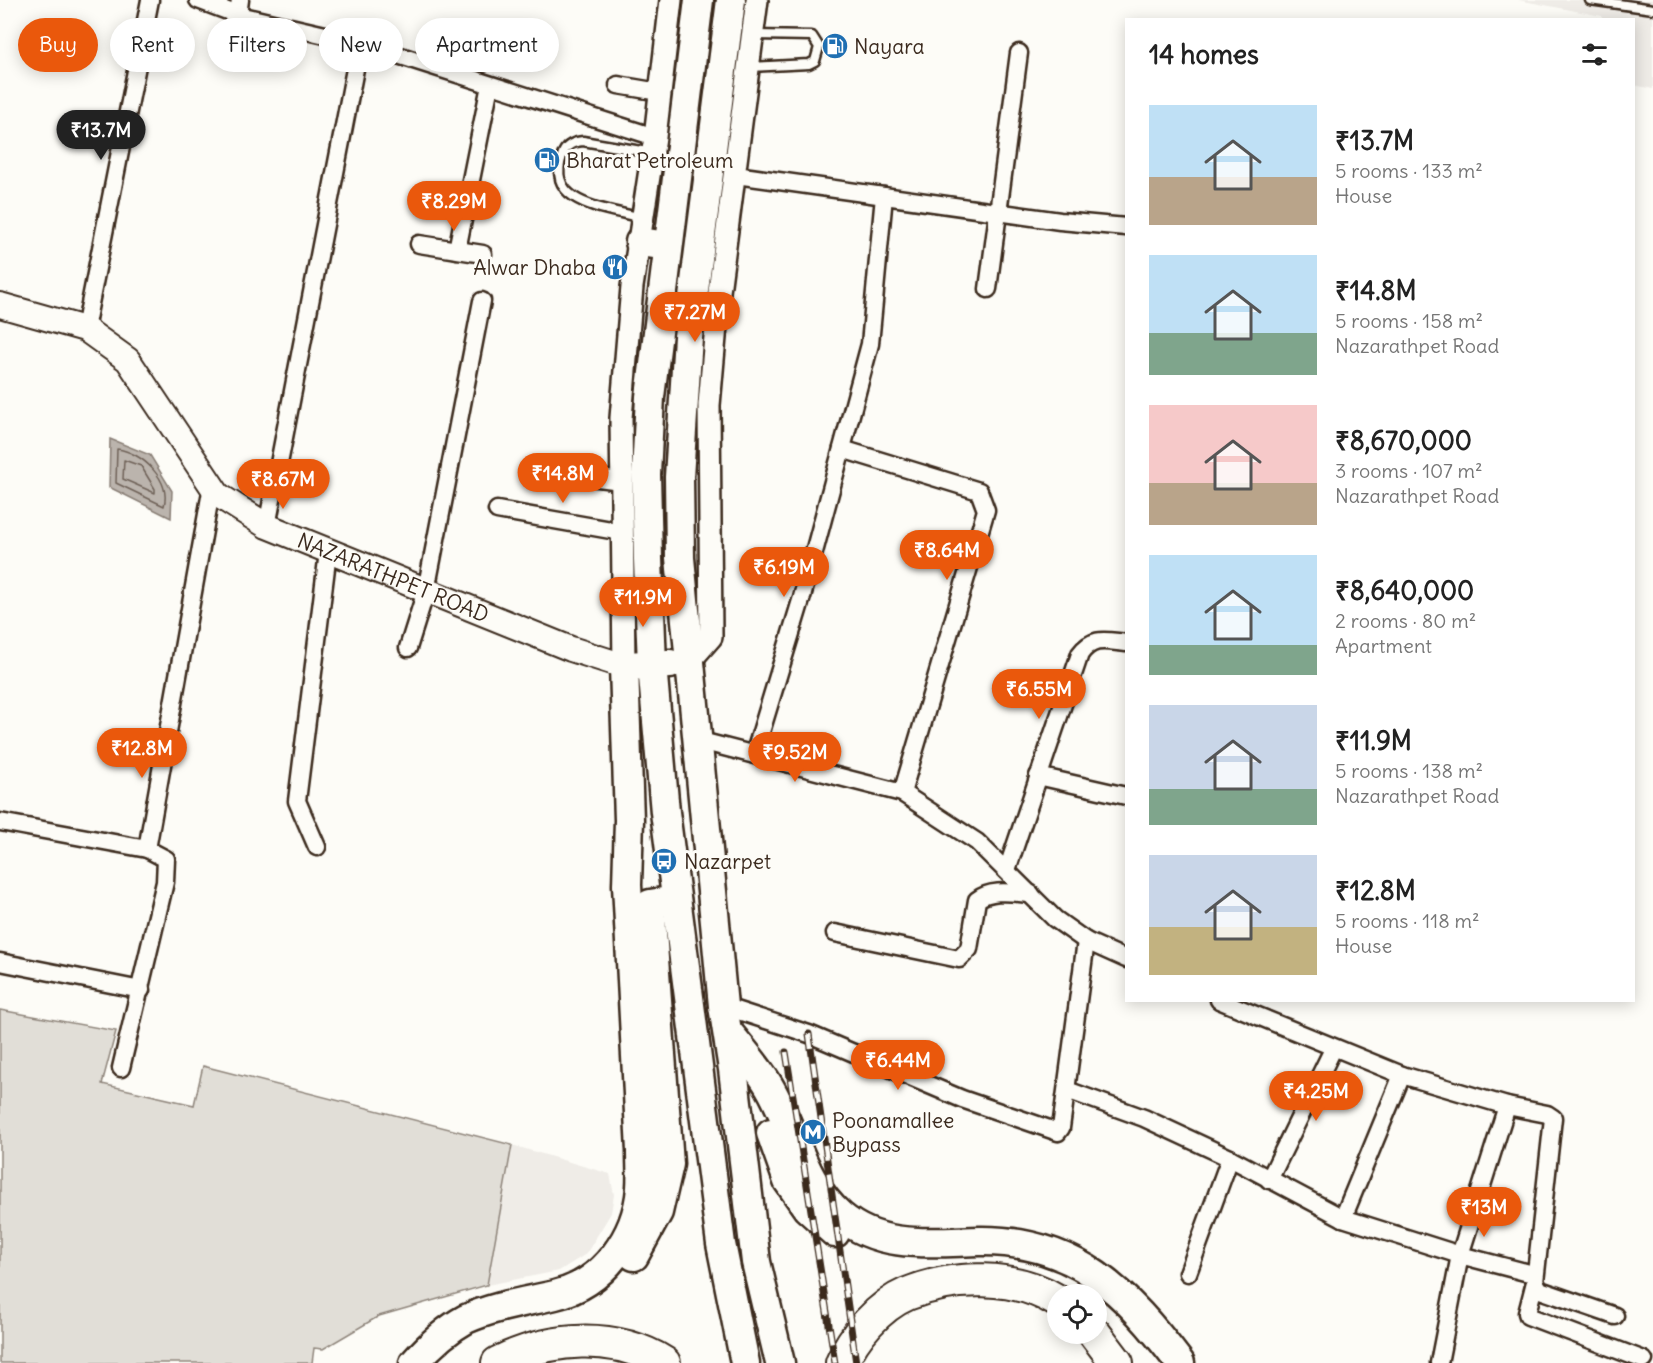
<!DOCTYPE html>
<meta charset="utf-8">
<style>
:root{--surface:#fff;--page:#f6f6f6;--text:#222;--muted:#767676;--accent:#ea580c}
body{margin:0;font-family:Delius,sans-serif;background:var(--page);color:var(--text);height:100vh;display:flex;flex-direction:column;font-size:22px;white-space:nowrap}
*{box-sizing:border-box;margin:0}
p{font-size:20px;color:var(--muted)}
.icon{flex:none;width:33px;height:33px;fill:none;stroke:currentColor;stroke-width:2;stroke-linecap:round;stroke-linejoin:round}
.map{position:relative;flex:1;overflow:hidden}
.sheet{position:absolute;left:1125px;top:18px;width:510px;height:984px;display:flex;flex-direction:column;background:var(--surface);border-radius:0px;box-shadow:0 3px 15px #0003}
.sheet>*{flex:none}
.hud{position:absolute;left:18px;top:18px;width:570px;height:54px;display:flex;gap:12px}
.controls{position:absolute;left:1047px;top:1284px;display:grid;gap:12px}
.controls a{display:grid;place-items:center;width:60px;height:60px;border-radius:50%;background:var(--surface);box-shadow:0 3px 15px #0003;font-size:30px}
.price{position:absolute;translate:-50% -51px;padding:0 14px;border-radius:21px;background:var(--accent);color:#fff;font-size:20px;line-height:39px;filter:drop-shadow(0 2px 3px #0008)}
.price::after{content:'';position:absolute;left:50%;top:36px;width:18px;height:14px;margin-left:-9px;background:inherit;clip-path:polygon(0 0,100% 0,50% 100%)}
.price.on{background:#222;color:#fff}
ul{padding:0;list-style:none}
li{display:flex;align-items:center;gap:18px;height:150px;padding:0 24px}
li span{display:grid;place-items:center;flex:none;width:168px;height:120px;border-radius:0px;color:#555}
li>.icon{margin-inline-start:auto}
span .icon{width:72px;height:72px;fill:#fffc;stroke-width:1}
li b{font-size:26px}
h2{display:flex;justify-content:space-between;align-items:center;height:72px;padding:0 24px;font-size:26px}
.chip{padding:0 21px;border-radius:27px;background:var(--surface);box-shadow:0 3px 15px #0003;font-size:21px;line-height:54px}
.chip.on{background:var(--accent);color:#fff}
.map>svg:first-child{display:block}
.built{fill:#efece7}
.green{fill:#e1ded7;stroke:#8e847a;stroke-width:1.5}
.water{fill:#bbb4ad;stroke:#887d74;stroke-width:1.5}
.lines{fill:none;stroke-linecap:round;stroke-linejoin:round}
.shore{stroke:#6e6157;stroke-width:1.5}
.service-casing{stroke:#3b2a1e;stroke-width:13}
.minor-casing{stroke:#3b2a1e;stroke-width:21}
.tertiary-casing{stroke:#3b2a1e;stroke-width:26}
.secondary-casing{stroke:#3b2a1e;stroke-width:28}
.trunk-casing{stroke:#3b2a1e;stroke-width:33}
.motorway-casing{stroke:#3b2a1e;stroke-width:36}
.service{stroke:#fdfcf7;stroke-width:8}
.minor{stroke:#fdfcf7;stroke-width:16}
.tertiary{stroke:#fdfcf7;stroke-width:21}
.secondary{stroke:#fdfcf7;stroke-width:24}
.trunk{stroke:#fdfcf7;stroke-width:28}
.motorway{stroke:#fdfcf7;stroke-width:32}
.rail-casing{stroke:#3b2a1e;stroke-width:7}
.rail{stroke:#fdfcf7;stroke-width:4.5;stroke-dasharray:14;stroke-linecap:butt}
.labels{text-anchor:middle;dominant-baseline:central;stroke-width:6;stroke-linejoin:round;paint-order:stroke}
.poi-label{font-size:21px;fill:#3b2a1e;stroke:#fdfcf7;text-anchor:start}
.street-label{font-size:21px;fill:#3b2a1e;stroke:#fdfcf7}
</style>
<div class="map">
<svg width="1653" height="1363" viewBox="0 0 1653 1363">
<rect width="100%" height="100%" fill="#fdfcf7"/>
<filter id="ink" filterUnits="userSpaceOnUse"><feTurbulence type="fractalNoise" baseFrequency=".0167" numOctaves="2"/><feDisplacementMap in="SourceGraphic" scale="12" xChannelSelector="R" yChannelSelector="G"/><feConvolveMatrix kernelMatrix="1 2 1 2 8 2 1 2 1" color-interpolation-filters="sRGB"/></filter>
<g filter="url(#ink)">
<g class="built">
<path d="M 1518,0 L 1653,0 L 1653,89 L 1634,85 L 1634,20 L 1602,19 L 1602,16 Z"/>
<path d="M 512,1145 L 610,1174 L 614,1195 L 611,1213 L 586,1254 L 559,1271 L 487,1285 Z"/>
</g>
<path class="green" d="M 0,1010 L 116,1031 L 102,1084 L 194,1105 L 203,1066 L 512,1145 L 487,1285 L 379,1316 L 323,1349 L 314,1348 L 312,1363 L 0,1363 Z"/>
<path class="water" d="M 110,439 L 150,455 L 172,491 L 171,518 L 109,487 Z"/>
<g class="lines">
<g class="shore">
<path d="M 117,449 C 142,452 171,480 164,506 L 116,483 Z"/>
<path d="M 124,460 L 141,466 L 155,489 L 155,493 L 123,479 Z"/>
</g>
<defs>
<g id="service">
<path d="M 1590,0 L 1653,9"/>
<path d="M 749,67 L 809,64 L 815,61 L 819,47 L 812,36 L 753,35"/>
<path d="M 641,218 C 607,208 545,205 562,156 C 565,145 573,142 583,141 L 653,153"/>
</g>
<g id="minor">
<path d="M 198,0 L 238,15 L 360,43 L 655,137"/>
<path d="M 238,15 L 240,0"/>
<path d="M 618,85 L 659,92"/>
<path d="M 736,175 L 1060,221 L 1126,227"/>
<path d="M 419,244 L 483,254"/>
<path d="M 457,250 L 490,85"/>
<path d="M 988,289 L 1019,53"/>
<path d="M 85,329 L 150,0"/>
<path d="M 842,449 L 979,491 L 986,510 L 902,793"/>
<path d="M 560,473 L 621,481"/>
<path d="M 497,510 L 622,532"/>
<path d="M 267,526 L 360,43"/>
<path d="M 408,648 L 426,591 L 482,301"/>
<path d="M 697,740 L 902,793 L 977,842 L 1055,919 L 1086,941 L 1126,959"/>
<path d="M 754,755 L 802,597 L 870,344 L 884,196"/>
<path d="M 1038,776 L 1126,796"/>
<path d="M 0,822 L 147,849"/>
<path d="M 317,847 L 297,801 L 328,552"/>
<path d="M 1007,870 L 1080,654 C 1093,636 1106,641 1126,643"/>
<path d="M 835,933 L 959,959 L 969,949 L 977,900 C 991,888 1014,893 1031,894"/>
<path d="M 0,962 L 141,990"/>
<path d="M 1219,1000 L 1402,1075 L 1507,1106 L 1547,1114 L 1553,1118 L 1535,1282 L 1540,1290 L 1615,1316"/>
<path d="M 723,1006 L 809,1034 L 962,1099 L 1058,1132 L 1061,1128 L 1086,941"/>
<path d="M 121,1068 L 165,882 L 166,859 L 147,849 L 212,486"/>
<path d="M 1067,1090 L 1144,1118 L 1230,1158 L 1343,1218 L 1460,1255 L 1533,1274"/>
<path d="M 1269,1180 L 1333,1049"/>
<path d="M 1343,1218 L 1402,1075"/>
<path d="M 1188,1273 L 1230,1158"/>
<path d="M 1535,1282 L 1527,1313 L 1528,1316 L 1644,1360"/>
<path d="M 1439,1363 L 1460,1255 L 1507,1106"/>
</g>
<g id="tertiary">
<path d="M 689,662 L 711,637 L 709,405 L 719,292 L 757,0"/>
<path d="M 624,666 L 621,418 L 632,287 L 655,137 L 671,0"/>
</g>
<g id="secondary">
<path id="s1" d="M 0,305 L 85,329 L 128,360 L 218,495 L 267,526 L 571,649 L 624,666"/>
</g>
<g id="trunk">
<path d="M 699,0 L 650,397 L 646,474 L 648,559 L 652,665 L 665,812 L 721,1244 L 745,1363"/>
<path d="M 731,0 L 688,337 L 679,477 L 680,558 L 723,1006 L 733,1069 L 756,1262 L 780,1363"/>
<path d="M 640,242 L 668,246"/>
<path d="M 728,1032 C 742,1049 758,1067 769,1086 C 794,1128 802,1183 841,1216 C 881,1250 933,1242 980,1241 C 1076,1240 1127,1293 1180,1363"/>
<path d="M 771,1133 L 788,1181 L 807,1208 L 835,1233"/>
<path d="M 634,1256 L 658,1212 L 669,1164 L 650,904 L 676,900"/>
<path d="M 414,1363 C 429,1346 446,1330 466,1319 C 495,1306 525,1302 555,1295 C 603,1284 637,1237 641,1188 C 642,1176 641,1164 641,1151 L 627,885 L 629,820 L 624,666 L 670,664"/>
</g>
<g id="motorway">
<path d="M 1095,1334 L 1117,1363"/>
<path d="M 498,1363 C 549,1337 614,1332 664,1363"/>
<path d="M 842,1363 C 853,1336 879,1306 907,1294 C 953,1275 1015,1274 1058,1301"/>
</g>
</defs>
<use href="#service" class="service-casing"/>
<use href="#minor" class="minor-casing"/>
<use href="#tertiary" class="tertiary-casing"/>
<use href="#secondary" class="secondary-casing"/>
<use href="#trunk" class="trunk-casing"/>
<use href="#motorway" class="motorway-casing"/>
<use href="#service" class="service"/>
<use href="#minor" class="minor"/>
<use href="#tertiary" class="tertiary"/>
<use href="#secondary" class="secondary"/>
<use href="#trunk" class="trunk"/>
<use href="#motorway" class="motorway"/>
<defs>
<g id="rail">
<path d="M 809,1034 L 856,1363"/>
<path d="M 786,1052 L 835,1363"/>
</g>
</defs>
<use href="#rail" class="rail-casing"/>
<use href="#rail" class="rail"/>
</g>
</g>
<defs>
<symbol id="fuel-disc" viewBox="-11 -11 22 22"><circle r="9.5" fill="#1f6fb2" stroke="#fdfcf7"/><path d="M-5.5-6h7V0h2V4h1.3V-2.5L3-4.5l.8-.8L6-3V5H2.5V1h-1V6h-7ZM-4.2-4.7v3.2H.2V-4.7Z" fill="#fff"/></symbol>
<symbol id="restaurant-disc" viewBox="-11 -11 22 22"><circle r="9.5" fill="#1f6fb2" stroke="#fdfcf7"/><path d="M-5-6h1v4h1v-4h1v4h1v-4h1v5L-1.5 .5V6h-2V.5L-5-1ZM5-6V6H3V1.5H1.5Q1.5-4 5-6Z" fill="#fff"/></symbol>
<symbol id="bus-disc" viewBox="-11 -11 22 22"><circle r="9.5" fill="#1f6fb2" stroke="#fdfcf7"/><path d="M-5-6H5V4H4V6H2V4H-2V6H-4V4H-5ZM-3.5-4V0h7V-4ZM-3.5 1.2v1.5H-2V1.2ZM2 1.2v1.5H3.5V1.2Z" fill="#fff"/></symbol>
<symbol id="metro-disc" viewBox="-11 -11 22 22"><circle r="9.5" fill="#1f6fb2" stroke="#fdfcf7"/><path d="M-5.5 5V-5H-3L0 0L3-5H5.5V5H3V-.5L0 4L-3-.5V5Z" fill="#fff"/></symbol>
</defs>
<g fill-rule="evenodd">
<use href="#fuel-disc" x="820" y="31" width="30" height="30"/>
<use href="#fuel-disc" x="532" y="145" width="30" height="30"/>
<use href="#restaurant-disc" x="600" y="252" width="30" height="30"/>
<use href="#bus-disc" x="649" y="846" width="30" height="30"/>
<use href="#metro-disc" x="798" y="1117" width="30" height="30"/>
</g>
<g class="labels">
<g class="poi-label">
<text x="854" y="46">Nayara</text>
<text x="566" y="160">Bharat Petroleum</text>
<text x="596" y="267" text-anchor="end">Alwar Dhaba</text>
<text x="684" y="861">Nazarpet</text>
<text x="832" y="1120">Poonamallee<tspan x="832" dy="24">Bypass</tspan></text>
</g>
<g class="street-label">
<text stroke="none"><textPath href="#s1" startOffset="498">NAZARATHPET ROAD</textPath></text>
</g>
</g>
</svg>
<div class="controls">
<a><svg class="icon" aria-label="locate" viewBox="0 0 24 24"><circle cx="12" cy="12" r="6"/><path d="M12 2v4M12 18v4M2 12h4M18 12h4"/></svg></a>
</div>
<b class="price on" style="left:101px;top:161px">₹13.7M</b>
<b class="price" style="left:454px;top:232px">₹8.29M</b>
<b class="price" style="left:695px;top:343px">₹7.27M</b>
<b class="price" style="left:563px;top:504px">₹14.8M</b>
<b class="price" style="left:283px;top:510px">₹8.67M</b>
<b class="price" style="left:947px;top:581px">₹8.64M</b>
<b class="price" style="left:784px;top:598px">₹6.19M</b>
<b class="price" style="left:643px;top:628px">₹11.9M</b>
<b class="price" style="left:1039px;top:720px">₹6.55M</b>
<b class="price" style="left:142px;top:779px">₹12.8M</b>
<b class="price" style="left:795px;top:783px">₹9.52M</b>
<b class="price" style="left:898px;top:1091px">₹6.44M</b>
<b class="price" style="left:1316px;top:1122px">₹4.25M</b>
<b class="price" style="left:1484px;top:1238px">₹13M</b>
<div class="hud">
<a class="chip on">Buy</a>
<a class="chip">Rent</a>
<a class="chip">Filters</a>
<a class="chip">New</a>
<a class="chip">Apartment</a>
</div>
<section class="sheet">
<h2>14 homes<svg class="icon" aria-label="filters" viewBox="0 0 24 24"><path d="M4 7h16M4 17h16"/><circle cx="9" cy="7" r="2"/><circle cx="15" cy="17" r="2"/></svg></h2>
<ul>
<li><span style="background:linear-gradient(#bfe0f5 60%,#b9a48a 0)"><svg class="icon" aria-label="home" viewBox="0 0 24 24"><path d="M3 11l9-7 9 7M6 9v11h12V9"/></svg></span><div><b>₹13.7M</b><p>5 rooms · 133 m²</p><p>House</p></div></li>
<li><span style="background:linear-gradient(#bfe0f5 65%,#7fa58c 0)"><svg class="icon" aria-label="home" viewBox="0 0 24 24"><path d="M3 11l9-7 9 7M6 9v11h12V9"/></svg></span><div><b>₹14.8M</b><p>5 rooms · 158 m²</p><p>Nazarathpet Road</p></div></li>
<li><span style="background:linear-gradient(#f6c9c9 65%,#b9a48a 0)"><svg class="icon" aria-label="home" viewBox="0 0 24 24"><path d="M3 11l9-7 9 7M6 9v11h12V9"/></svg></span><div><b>₹8,670,000</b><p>3 rooms · 107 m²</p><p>Nazarathpet Road</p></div></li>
<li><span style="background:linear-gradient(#bfe0f5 75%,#7fa58c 0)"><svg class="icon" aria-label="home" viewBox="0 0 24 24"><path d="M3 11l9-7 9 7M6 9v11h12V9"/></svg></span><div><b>₹8,640,000</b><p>2 rooms · 80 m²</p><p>Apartment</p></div></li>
<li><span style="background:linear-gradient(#c9d6e8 70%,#7fa58c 0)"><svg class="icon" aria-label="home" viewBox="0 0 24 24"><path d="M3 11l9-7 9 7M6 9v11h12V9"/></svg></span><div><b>₹11.9M</b><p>5 rooms · 138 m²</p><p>Nazarathpet Road</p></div></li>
<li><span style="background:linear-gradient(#c9d6e8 60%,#c2b280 0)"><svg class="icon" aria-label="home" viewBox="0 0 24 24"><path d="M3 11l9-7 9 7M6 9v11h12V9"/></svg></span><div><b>₹12.8M</b><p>5 rooms · 118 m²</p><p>House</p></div></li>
</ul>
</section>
</div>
